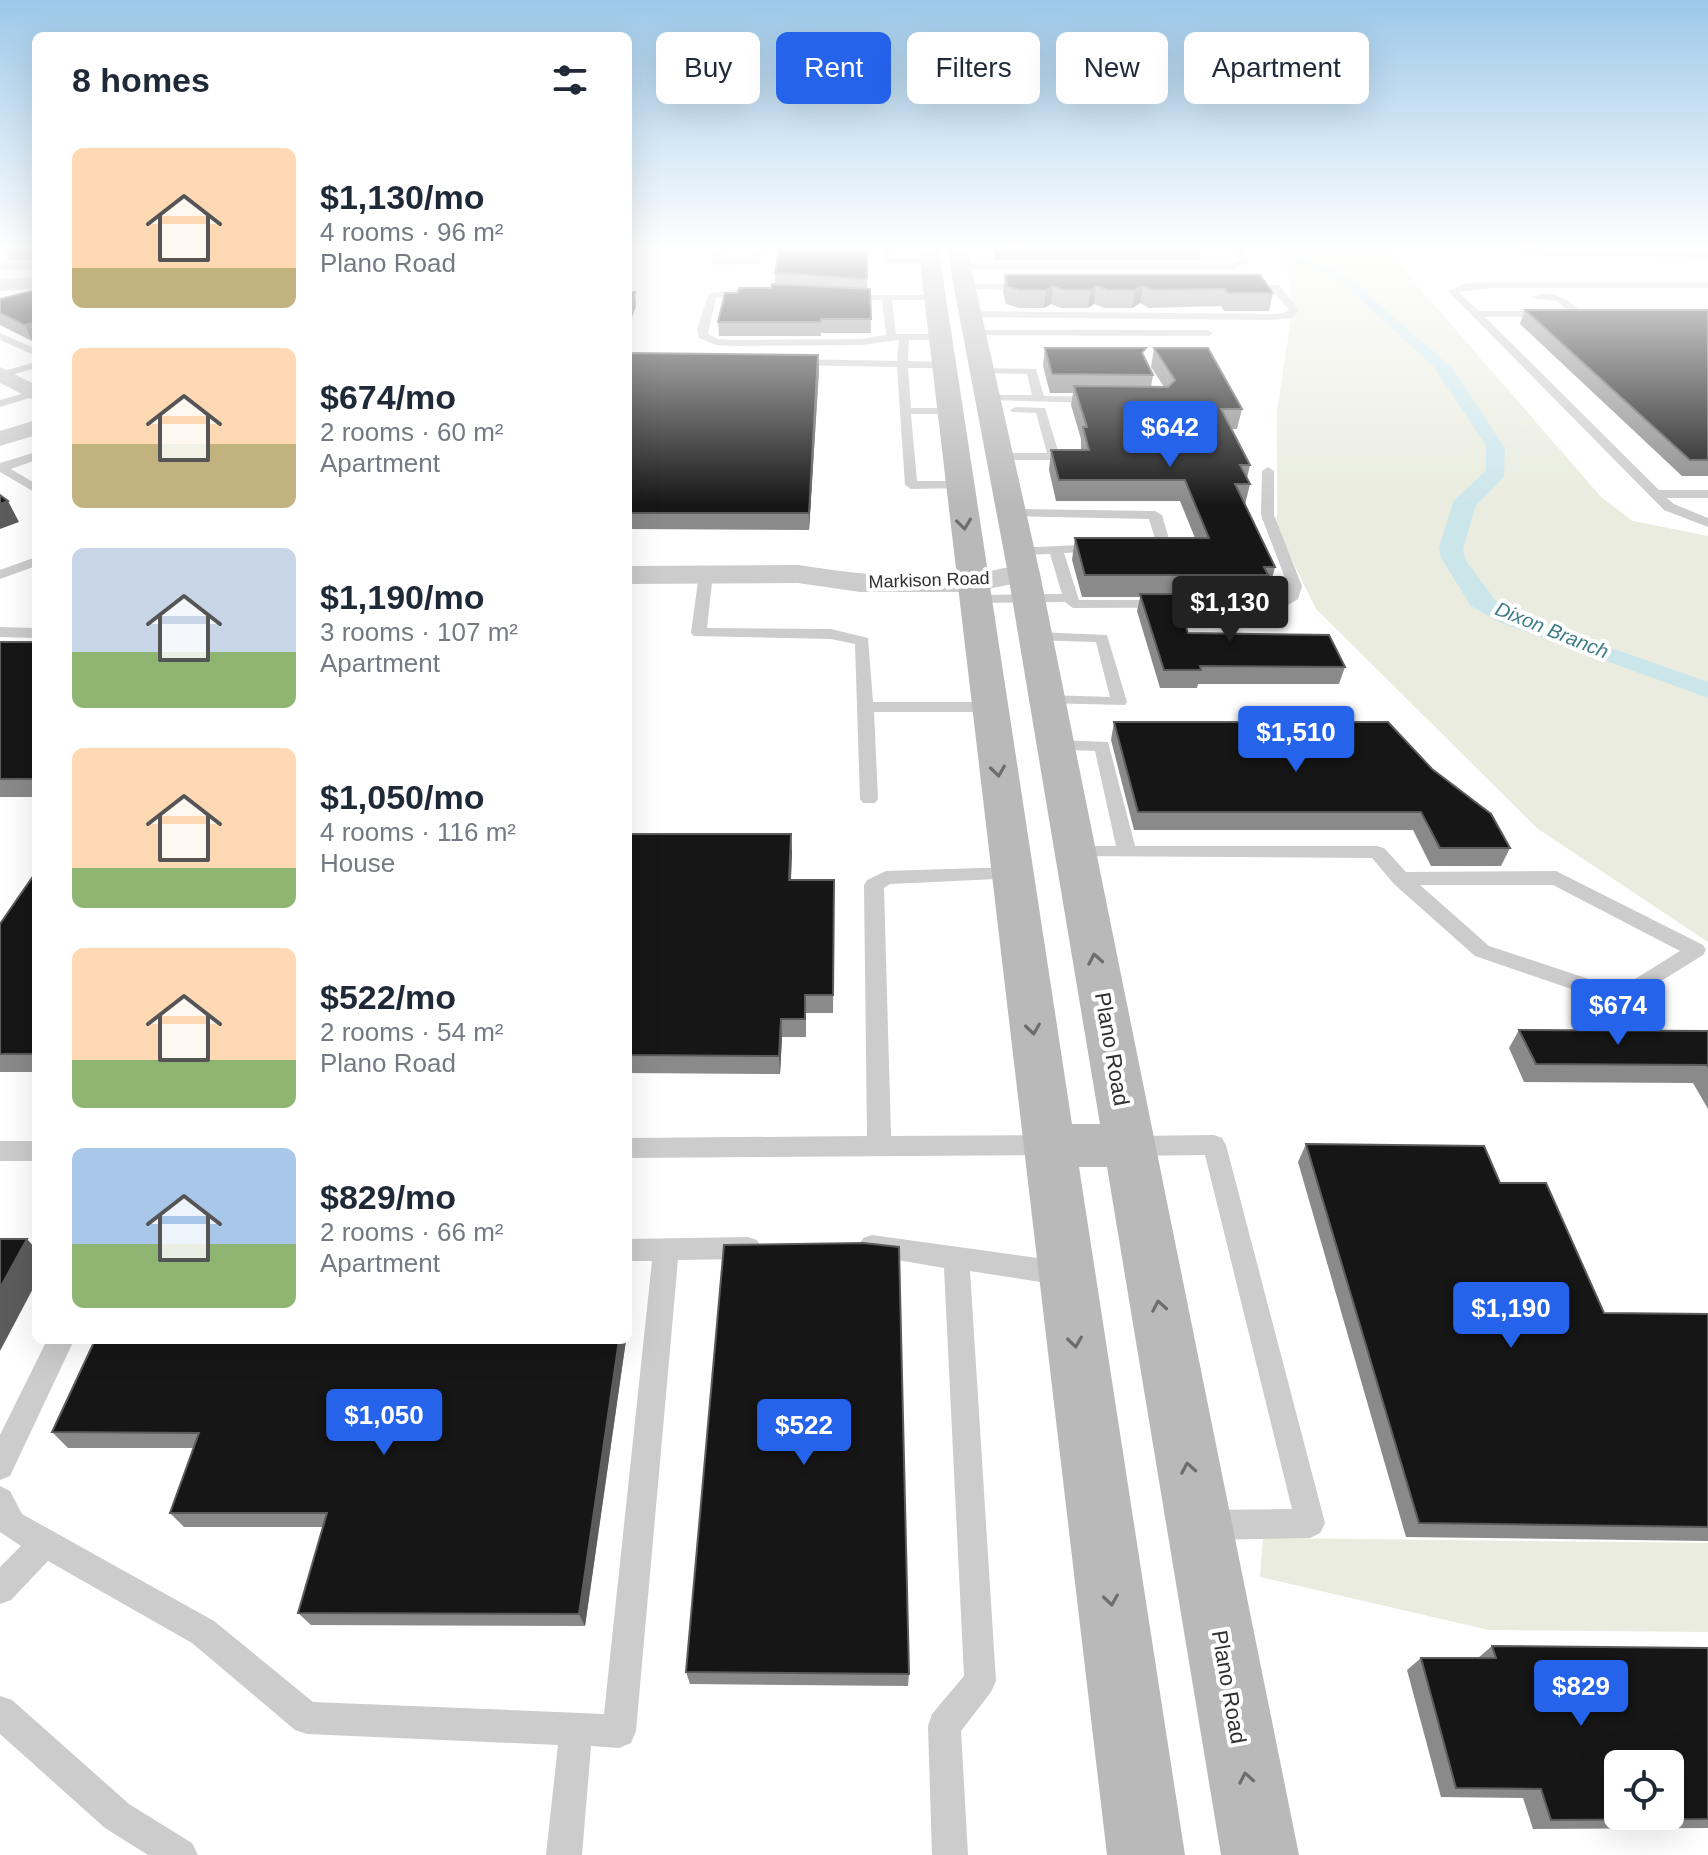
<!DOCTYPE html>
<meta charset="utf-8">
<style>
:root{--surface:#fff;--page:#f2f2f3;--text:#1f2937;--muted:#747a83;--accent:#2563eb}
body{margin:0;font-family:Arial,sans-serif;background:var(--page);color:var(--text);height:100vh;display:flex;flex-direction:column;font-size:30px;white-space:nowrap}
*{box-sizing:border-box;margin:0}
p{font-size:26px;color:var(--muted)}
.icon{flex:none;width:44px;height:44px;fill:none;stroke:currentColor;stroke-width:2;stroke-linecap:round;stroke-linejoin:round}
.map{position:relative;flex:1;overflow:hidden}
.panel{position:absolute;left:32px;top:32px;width:600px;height:1312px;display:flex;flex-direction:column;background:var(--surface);border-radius:12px;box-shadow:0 8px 32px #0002}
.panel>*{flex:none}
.hud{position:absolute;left:656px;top:32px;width:760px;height:72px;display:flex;gap:16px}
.fabs{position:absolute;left:1604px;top:1750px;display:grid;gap:16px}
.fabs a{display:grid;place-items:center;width:80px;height:80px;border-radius:12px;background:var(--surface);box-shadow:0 8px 32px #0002;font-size:40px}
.price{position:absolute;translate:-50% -68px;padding:0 18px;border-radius:8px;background:var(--accent);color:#fff;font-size:26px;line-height:52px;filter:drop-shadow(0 2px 4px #0008)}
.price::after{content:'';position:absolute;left:50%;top:48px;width:24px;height:18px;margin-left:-12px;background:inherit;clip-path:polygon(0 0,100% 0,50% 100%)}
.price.on{background:#222;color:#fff}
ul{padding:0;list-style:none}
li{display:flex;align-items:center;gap:24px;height:200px;padding:0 40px}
li span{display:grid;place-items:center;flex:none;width:224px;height:160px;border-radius:12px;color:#555}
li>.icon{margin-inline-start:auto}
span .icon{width:96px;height:96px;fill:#fffc;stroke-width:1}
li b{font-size:34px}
h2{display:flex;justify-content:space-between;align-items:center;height:96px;padding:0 40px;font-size:34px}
.chip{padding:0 28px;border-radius:12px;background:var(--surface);box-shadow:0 8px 32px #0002;font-size:28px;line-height:72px}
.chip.on{background:var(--accent);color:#fff}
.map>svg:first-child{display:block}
.green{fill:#e9ecde}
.water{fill:#cbe6eb}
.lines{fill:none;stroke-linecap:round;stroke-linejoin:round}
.lane{fill:#ccc;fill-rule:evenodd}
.street{fill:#ccc;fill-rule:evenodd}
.secondary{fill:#b9b9b9;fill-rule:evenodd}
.wall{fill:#8a8a8a}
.shaded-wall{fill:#5c5c5c}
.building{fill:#161616;stroke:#5c5c5c;stroke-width:2;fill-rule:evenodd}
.oneway{stroke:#6d6d6d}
.labels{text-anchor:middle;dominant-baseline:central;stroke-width:8;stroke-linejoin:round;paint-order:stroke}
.far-street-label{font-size:18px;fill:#2f2f2f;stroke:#fff}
.far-water-label{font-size:20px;font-style:italic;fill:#3e7d89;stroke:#fff}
.street-label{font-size:22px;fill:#2f2f2f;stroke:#fff}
</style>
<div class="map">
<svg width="1708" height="1855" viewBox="0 0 1708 1855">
<rect width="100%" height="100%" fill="#fff"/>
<g class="green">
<path d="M 1261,245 L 1390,245 L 1416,284 L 1602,498 L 1633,521 L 1708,536 L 1708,942 L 1538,829 L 1316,609 L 1277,529 L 1277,411 L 1291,318 L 1288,270 Z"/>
<path d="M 1263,1538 L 1708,1543 L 1708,1632 L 1489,1630 L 1260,1577 Z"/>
</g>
<path class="water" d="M 1286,245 L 1312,245 L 1299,256 L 1302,259 L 1334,270 L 1356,284 L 1452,368 L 1505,448 L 1504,477 L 1476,505 L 1463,549 L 1466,561 L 1499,605 L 1520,616 L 1708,682 L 1708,698 L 1499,622 L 1471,606 L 1441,558 L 1439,547 L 1454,500 L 1486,471 L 1486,446 L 1434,367 L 1351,291 L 1327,275 L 1285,259 L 1283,253 L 1288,247 Z"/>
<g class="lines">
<g class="lane">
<path d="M 717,245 L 725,245 L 721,259 L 752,259 L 758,245 L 766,245 L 759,264 L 716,265 L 711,262 Z"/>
<path d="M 882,245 L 890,245 L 891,258 L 931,258 L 936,261 L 931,264 L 884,263 Z"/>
<path d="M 1227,245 L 1240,246 L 1249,263 L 1232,269 L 961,269 L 956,266 L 961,263 L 1231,263 L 1241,260 Z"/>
<path d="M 1501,245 L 1549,250 L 1708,252 L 1708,258 L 1527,255 Z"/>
<rect x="0" y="263" width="36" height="6"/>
<path d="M 1492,282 L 1708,282 L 1708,288 L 1492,288 L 1459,292 L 1479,311 L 1568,311 L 1557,301 L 1531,298 C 1551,288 1566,299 1582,312 L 1583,314 L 1578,317 L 1485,317 L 1659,490 L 1708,490 L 1708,498 L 1667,498 L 1674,504 L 1708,518 L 1708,527 L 1664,510 L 1448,291 L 1467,283 Z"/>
<path d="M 966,284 L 1030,284 L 1035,287 L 1030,290 L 963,289 Z"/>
<path d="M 1242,284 L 1279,285 L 1299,310 L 1292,318 L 1271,320 L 971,317 L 966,314 L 971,311 L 1271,314 L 1285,313 L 1289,310 L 1273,290 L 1239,289 Z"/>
<path d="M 763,287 L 766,292 L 716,298 L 708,334 L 718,339 L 735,340 L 861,339 L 886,335 L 882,300 L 843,300 L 840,295 L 938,295 L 935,300 L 892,300 L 896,334 L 940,334 L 945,337 L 940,340 L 909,340 L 908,361 L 944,362 L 949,365 L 944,368 L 908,368 L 911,408 L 950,408 L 956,411 L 950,414 L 911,414 L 917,481 L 959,481 L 964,482 L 964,488 L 911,489 L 905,485 L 897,367 L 792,365 L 787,362 L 792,359 L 897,361 L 899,340 L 861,345 L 735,346 L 716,345 L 699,338 L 697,329 L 709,293 Z"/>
<path d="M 975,330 L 1208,330 L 1213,333 L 1208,336 L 971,335 L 970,333 Z"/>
<path d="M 0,333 L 36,349 L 36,356 L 0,340 Z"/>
<path d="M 36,362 L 36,368 L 0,378 L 0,372 Z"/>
<path d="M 983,368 L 1036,369 L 1044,396 L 1098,397 L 1104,400 L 1098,403 L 986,400 L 984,398 L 990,395 L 1032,395 L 1027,374 L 979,373 L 979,369 Z"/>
<path d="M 36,390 L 36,396 L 0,407 L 0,400 Z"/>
<path d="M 1016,407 L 1045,408 L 1060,457 L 1058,460 L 997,460 L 997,454 L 1001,453 L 1047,453 L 1036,413 L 1012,412 L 1010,410 Z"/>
<path d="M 36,452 L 36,460 L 11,469 L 36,484 L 36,493 L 0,472 L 0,463 Z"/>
<path d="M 1268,467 L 1274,471 L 1274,515 L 1302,586 L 1298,599 L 1285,607 L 1073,608 L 1065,602 L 974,603 L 967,599 L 974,595 L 1062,594 L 1050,554 L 1019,555 L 1014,554 L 1014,548 L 1100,544 L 1107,548 L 1105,551 L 1064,553 L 1079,600 L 1277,600 L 1287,594 L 1288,586 L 1261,515 L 1262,471 Z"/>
<path d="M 1012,509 L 1155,511 L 1162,515 L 1171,546 L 1164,550 L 1143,550 L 1143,544 L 1156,542 L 1149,519 L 1007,516 L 1007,510 Z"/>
<path d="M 36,557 L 36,566 L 0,579 L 0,570 Z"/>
<path d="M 706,570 L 713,574 L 707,628 L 831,629 L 868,638 L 873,702 L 989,702 L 997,707 L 989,712 L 874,712 L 878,799 L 875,803 L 863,803 L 860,799 L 855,644 L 831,639 L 694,636 L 691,633 L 699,574 Z"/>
<path d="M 0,627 L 36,628 L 36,638 L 0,637 Z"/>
<path d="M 1036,632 L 1107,635 L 1127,702 L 1125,705 L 1041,703 L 1041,697 L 1047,695 L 1110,697 L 1096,642 L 1031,640 L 1028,637 Z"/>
<path d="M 1055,740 L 1108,742 L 1135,846 L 1377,846 L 1384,848 L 1406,872 L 1556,871 L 1703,945 L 1706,950 L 1703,955 L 1621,1006 L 1475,956 L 1394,884 L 1372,858 L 1068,856 L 1066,852 L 1075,846 L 1116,846 L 1095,751 L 1049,749 L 1046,745 L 1049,741 ZM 1420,885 L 1553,885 L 1680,951 L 1619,989 L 1489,946 Z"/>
<path d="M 1013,867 L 1020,868 L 1023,873 L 1020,878 L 890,884 L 884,888 L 891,1136 L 1049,1135 L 1057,1138 L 1061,1145 L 1057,1152 L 1049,1155 L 628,1158 L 628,1138 L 867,1136 L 864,885 L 867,880 L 886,871 Z"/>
<path d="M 1214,1135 L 1222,1138 L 1226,1145 L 1325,1523 L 1320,1533 L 1310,1538 L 1205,1540 L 1194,1536 L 1190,1525 L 1194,1514 L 1205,1510 L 1292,1509 L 1205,1155 L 1130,1156 L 1122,1153 L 1118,1146 L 1122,1139 L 1130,1136 Z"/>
<rect x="0" y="1141" width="36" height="20"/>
<path d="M 872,1235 L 1066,1262 L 1075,1266 L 1079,1274 L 1075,1282 L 1066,1286 L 970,1271 L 996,1681 L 991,1692 L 961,1731 L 968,1855 L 932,1855 L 928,1726 L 932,1714 L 964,1676 L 944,1268 L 863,1254 L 859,1246 L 863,1238 Z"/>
<path d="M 748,1237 L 757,1240 L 761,1248 L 757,1256 L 748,1259 L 678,1260 L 636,1731 L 631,1743 L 619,1748 L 591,1746 L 582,1855 L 546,1855 L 558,1745 L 307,1734 L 295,1730 L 192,1643 L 48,1561 L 11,1600 L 0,1604 L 0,1567 L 21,1546 L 0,1532 L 0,1486 L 10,1491 L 22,1514 L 214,1621 L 313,1702 L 604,1714 L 652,1261 L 628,1261 L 628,1239 Z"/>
<path d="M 47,1340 L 74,1340 L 10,1476 L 0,1480 L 0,1435 Z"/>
<path d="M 0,1696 L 12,1700 L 129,1804 L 192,1843 L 198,1855 L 148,1855 L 105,1828 L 0,1734 Z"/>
</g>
<g class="street">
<path d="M 36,277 L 36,289 L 0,291 L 0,279 Z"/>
<path d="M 0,367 L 36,385 L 36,401 L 0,383 Z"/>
<path d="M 36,420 L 36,435 L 0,446 L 0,431 Z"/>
<path d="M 798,565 C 855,574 915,580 973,574 C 993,572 1014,563 1034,568 L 1038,574 L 1034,580 L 972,592 L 860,592 L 798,583 L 628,584 L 628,566 Z"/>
</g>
<path class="secondary" d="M 918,245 L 938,245 L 1072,1124 L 1100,1124 L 1008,574 L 946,245 L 966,245 L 1040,574 L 1299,1855 L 1221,1855 L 1107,1167 L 1079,1167 L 1185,1855 L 1107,1855 Z"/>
</g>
<g class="wall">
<path d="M 0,245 L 36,245 L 36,260 L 10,260 L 5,249 L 0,252 Z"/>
<path d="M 867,245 L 867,289 L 870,289 L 871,333 L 821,333 L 821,336 L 719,336 L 718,322 L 738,293 L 771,288 L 775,284 L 775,273 Z"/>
<path d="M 992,245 L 1202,245 L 1199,260 L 995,260 Z"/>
<path d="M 1005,275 L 1260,275 L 1273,293 L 1269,311 L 1224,311 L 1221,306 L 1149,308 L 1140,303 L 1132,308 L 1105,308 L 1094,304 L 1088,308 L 1061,308 L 1051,304 L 1044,308 L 1019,308 L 1006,304 L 1003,292 Z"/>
<path d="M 36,290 L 32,341 L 0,325 L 0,299 Z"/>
<path d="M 1525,310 L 1708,310 L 1708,476 L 1682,476 L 1520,324 Z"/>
<path d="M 1045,348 L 1145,357 L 1153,375 L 1151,387 L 1164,387 L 1151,367 L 1154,348 L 1242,409 L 1237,429 L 1231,429 L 1250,465 L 1247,478 L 1250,484 L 1245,505 L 1275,567 L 1269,590 L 1264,590 L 1262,597 L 1175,597 L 1188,633 L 1345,667 L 1339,684 L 1198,684 L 1197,688 L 1160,688 L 1137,611 L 1140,597 L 1082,597 L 1072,560 L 1075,538 L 1195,538 L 1180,501 L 1056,501 L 1049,470 L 1051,450 L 1081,450 L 1081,439 L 1071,405 L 1073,393 L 1050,393 L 1043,366 Z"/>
<path d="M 628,353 L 818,355 L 819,370 L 809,530 L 628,529 Z"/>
<rect x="0" y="642" width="36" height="155"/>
<path d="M 1114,722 L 1432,769 L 1510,848 L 1501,866 L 1431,866 L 1413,830 L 1134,830 L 1111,740 Z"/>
<path d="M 628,834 L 792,852 L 791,880 L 834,899 L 833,1013 L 806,1013 L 806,1037 L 782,1037 L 780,1074 L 628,1073 Z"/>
<path d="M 36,872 L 36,1072 L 0,1072 L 0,924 Z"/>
<path d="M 1519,1030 L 1708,1031 L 1708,1109 L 1693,1083 L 1524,1082 L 1509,1048 Z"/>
<path d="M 1306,1144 L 1500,1183 L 1604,1313 L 1708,1314 L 1708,1541 L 1406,1537 L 1298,1162 Z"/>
<path d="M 626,1340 L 585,1626 L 311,1625 L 298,1613 L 323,1527 L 184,1527 L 170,1513 L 194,1448 L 68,1448 L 52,1432 Z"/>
<path d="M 1492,1646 L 1708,1648 L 1708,1828 L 1533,1829 L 1523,1798 L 1441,1797 L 1407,1670 L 1421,1658 L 1478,1658 Z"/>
<path d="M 686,1672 L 909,1674 L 908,1686 L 690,1684 Z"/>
</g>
<g class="shaded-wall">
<path d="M 0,245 L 4,245 L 5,249 L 0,252 Z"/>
<path d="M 1053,286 L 1051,304 L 1044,308 L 1046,290 Z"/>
<path d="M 1096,286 L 1094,304 L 1088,308 L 1091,290 Z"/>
<path d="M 1143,286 L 1140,303 L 1132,308 L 1135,290 Z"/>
<path d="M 635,292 L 636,306 L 628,329 L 628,310 Z"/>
<path d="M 36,322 L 36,340 L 32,341 L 25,325 Z"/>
<path d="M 818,355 L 819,370 L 809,530 L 809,513 Z"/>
<path d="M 8,501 L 19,522 L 0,529 L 0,504 Z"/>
<path d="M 791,834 L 792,852 L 790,899 L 789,880 Z"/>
<path d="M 781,1019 L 782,1037 L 780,1074 L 779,1056 Z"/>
<path d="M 27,1239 L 36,1249 L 36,1283 L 0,1351 L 0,1288 Z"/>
<path d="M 628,1280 L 632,1296 L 628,1328 Z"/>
<path d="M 619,1340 L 626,1340 L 585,1626 L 579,1614 Z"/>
</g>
<g class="building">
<path d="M 780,245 L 867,245 L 867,279 L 775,273 Z"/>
<path d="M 1005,275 L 1260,275 L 1273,293 L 1228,293 L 1225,289 L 1152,290 L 1143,286 L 1135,290 L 1108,290 L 1096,286 L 1091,290 L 1063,290 L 1053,286 L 1046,290 L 1020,290 L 1008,287 Z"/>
<path d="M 772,284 L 870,289 L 871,319 L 821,319 L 820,322 L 718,322 L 725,293 L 738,293 L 739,288 L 771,288 Z"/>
<path d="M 36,290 L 36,322 L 25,325 L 0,313 L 0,299 Z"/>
<path d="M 628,292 L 635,292 L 628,310 Z"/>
<path d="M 1525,310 L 1708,310 L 1708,460 L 1690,460 Z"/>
<path d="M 1045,348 L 1146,348 L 1142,353 L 1153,375 L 1052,374 Z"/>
<path d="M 1154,348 L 1208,348 L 1242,409 L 1221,409 L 1250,465 L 1240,465 L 1250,484 L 1235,484 L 1275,567 L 1264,567 L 1268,575 L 1085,575 L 1075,538 L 1209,538 L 1185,480 L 1059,480 L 1051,450 L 1089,450 L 1083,427 L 1087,427 L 1074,386 L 1168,387 L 1175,380 Z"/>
<path d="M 628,353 L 818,355 L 809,513 L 628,513 Z"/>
<path d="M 0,495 L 8,501 L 0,504 Z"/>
<path d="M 1140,594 L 1174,594 L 1188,633 L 1329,635 L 1345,667 L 1200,666 L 1201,670 L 1164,670 Z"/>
<rect x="0" y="642" width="36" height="137"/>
<path d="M 1114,722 L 1388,722 L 1432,769 L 1491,814 L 1510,848 L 1440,848 L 1421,812 L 1138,812 Z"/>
<path d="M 628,834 L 791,834 L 789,880 L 834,880 L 833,995 L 805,995 L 805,1019 L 781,1019 L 779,1056 L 628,1055 Z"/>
<path d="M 36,872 L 36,1054 L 0,1054 L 0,924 Z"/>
<path d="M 1519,1030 L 1708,1031 L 1708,1067 L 1707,1065 L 1536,1064 Z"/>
<path d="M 1306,1144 L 1484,1146 L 1500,1183 L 1546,1183 L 1604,1313 L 1708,1314 L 1708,1527 L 1419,1523 Z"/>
<path d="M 0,1239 L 27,1239 L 0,1288 Z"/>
<path d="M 863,1243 L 899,1247 L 909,1674 L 686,1672 L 724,1245 Z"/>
<path d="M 95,1340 L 619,1340 L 579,1614 L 298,1613 L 327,1513 L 170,1513 L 199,1433 L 52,1432 Z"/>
<path d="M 1492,1646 L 1708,1648 L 1708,1819 L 1551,1820 L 1541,1789 L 1456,1788 L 1421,1658 L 1496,1658 ZM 1618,1764 L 1670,1764 L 1670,1816 L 1618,1816 Z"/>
</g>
<defs><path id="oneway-chevron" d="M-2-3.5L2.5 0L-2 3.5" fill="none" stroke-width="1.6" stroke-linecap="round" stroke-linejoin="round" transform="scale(2)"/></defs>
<g class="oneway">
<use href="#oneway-chevron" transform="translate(964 524) rotate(83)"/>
<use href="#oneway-chevron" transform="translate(998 771) rotate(82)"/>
<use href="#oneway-chevron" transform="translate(1095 959) rotate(-100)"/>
<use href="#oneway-chevron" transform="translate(1033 1029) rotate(82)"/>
<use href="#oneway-chevron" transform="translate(1159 1306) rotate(-100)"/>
<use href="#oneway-chevron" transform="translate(1075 1342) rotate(82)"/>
<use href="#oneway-chevron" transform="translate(1188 1468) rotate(-100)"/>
<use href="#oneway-chevron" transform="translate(1111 1600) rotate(82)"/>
<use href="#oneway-chevron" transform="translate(1246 1778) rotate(-100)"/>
</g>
<linearGradient id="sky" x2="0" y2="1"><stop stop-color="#9cc8e9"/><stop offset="0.49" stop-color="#fff"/><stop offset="1" stop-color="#fff" stop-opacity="0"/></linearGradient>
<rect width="1708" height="505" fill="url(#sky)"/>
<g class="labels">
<g class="far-street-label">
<text transform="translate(929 580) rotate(-2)">Markison Road</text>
</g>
<g class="far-water-label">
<text transform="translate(1552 630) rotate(22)">Dixon Branch</text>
</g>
<g class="street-label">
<text transform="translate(1112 1049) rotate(80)">Plano Road</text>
<text transform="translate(1229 1687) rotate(80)">Plano Road</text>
</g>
</g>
</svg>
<div class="fabs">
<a><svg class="icon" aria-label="locate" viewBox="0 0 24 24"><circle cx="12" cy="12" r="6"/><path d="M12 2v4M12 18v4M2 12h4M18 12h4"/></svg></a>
</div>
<b class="price" style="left:1170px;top:469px">$642</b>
<b class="price on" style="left:1230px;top:644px">$1,130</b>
<b class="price" style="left:1296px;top:774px">$1,510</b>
<b class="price" style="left:1618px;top:1047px">$674</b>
<b class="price" style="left:1511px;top:1350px">$1,190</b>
<b class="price" style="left:384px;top:1457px">$1,050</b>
<b class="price" style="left:804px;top:1467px">$522</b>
<b class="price" style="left:1581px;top:1728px">$829</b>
<div class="hud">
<a class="chip">Buy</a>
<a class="chip on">Rent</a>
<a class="chip">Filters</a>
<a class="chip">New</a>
<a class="chip">Apartment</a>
</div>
<section class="panel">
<h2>8 homes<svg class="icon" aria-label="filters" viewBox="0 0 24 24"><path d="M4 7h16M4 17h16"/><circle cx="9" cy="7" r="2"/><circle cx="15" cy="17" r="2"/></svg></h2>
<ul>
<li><span style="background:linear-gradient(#ffd9b3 75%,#c2b280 0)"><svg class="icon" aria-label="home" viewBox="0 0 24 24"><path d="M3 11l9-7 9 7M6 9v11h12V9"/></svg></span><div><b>$1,130/mo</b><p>4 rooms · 96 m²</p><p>Plano Road</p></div></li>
<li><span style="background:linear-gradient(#ffd9b3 60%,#c2b280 0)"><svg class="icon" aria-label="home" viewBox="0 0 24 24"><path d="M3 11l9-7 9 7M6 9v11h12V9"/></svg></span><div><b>$674/mo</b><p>2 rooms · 60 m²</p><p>Apartment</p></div></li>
<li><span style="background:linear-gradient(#c9d6e8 65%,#8fb573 0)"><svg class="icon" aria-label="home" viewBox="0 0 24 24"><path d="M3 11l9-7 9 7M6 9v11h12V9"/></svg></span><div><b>$1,190/mo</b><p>3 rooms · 107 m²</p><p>Apartment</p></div></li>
<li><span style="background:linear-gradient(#ffd9b3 75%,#8fb573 0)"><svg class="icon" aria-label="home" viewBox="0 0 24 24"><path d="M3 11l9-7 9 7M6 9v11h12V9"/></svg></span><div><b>$1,050/mo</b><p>4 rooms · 116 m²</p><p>House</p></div></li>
<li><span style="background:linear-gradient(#ffd9b3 70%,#8fb573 0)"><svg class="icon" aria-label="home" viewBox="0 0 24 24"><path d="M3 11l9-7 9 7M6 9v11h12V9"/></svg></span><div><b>$522/mo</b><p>2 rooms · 54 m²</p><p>Plano Road</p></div></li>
<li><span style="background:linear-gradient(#a9c7e8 60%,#8fb573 0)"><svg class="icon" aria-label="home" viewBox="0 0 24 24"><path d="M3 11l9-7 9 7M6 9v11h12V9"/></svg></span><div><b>$829/mo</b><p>2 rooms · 66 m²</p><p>Apartment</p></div></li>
</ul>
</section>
</div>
